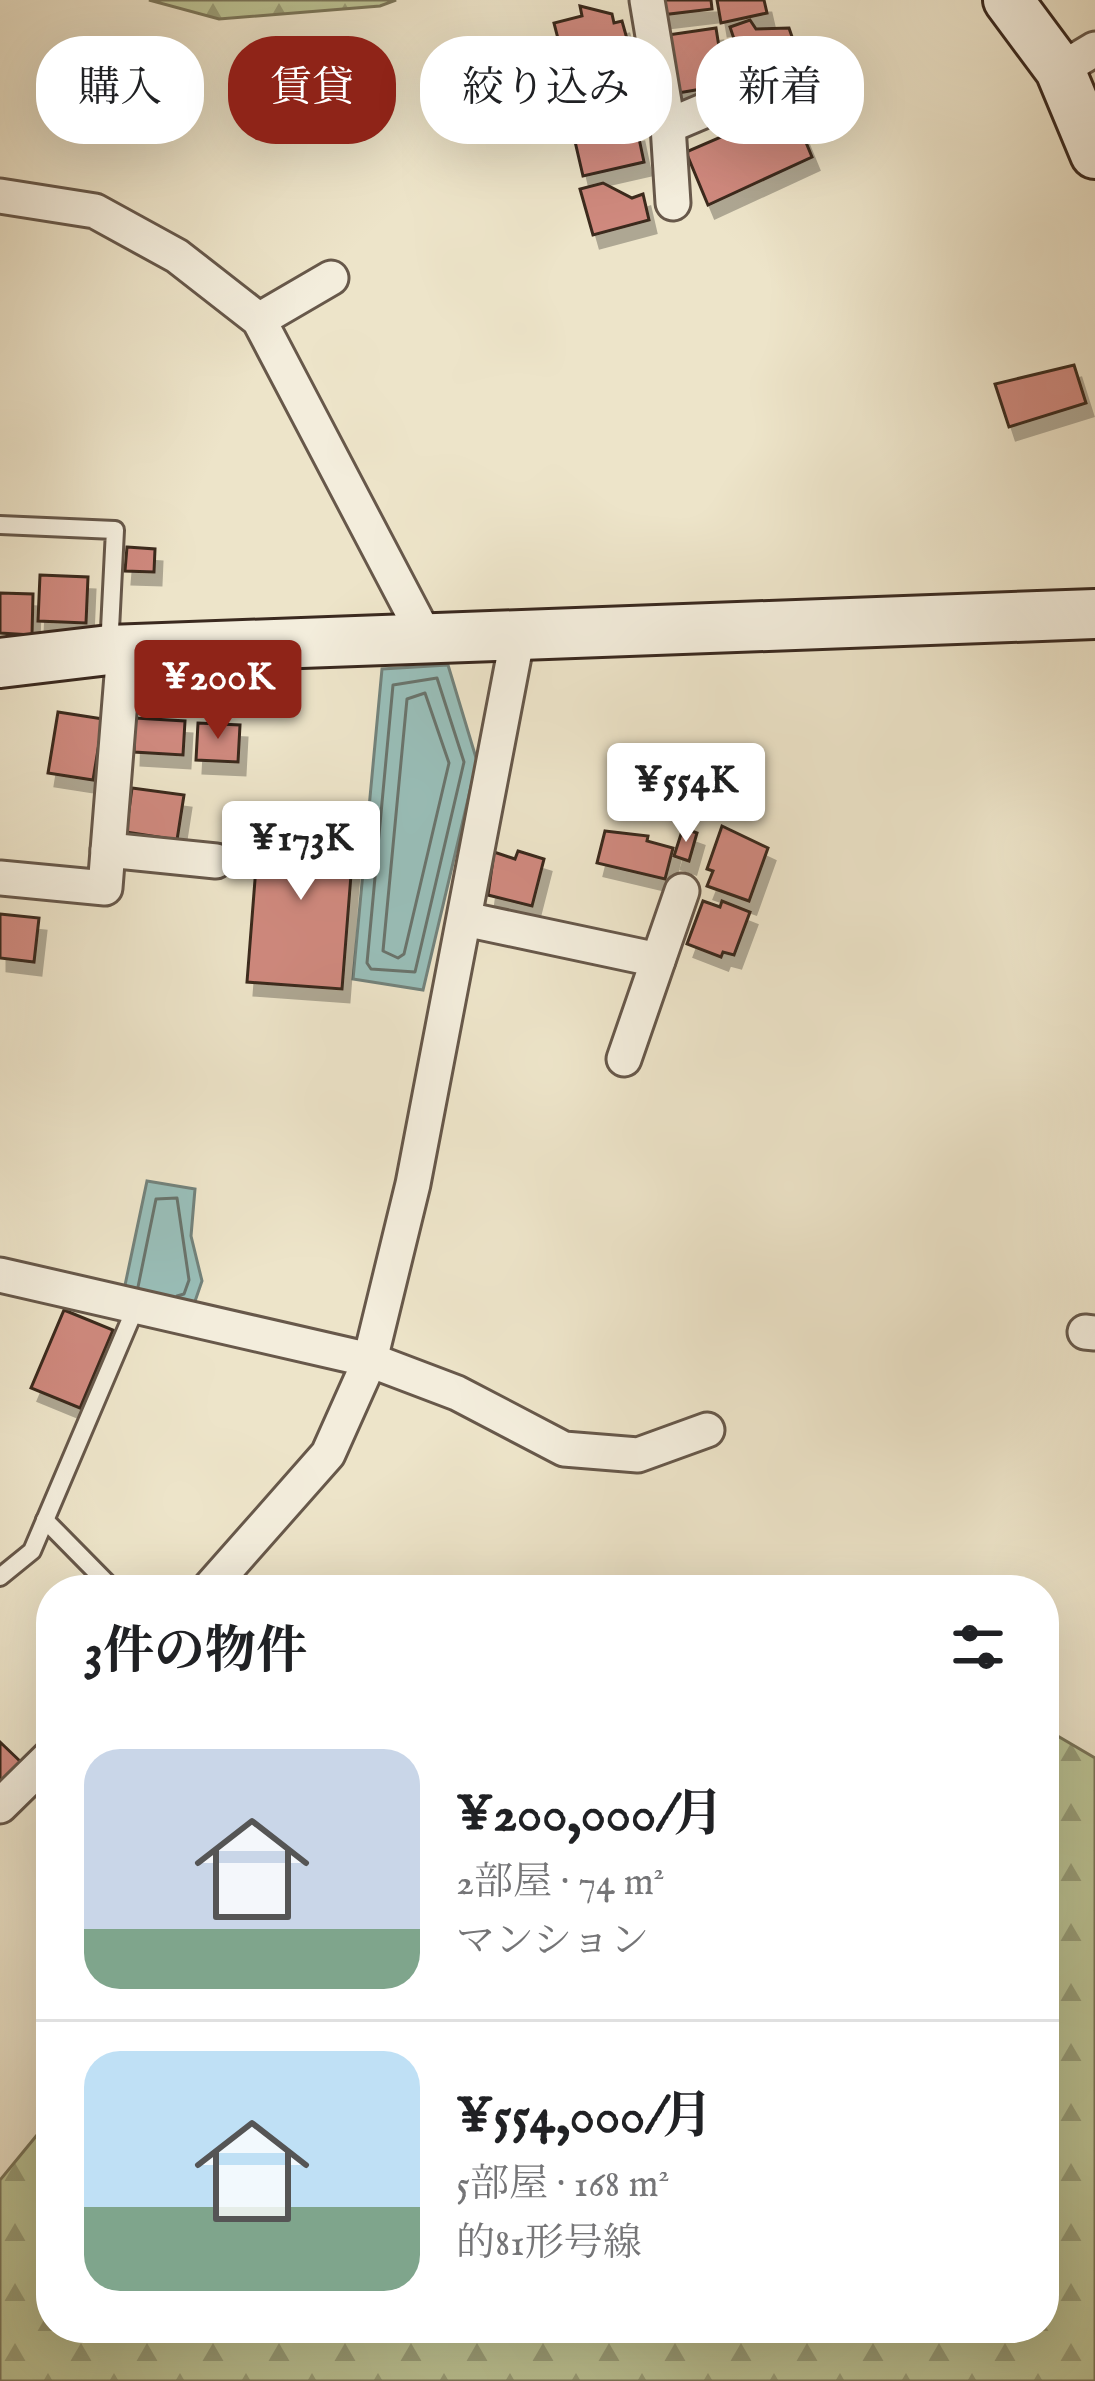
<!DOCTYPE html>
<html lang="ja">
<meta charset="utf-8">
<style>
:root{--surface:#fff;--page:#f6f6f6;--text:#202124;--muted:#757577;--line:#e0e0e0;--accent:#8f2418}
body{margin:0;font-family:"IM FELL English","Noto Serif JP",serif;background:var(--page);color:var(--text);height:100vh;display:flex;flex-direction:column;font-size:45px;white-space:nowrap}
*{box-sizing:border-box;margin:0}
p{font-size:39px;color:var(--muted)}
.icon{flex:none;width:66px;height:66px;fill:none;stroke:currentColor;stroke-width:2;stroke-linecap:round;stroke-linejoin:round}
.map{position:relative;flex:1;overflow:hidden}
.drawer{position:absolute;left:36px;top:1575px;width:1023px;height:768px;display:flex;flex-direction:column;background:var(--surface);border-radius:48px;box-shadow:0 12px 48px #0002}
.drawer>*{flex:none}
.banner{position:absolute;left:36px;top:36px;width:1023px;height:108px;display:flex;gap:24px}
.price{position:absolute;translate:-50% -102px;padding:0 27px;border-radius:12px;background:#fff;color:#222;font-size:39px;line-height:78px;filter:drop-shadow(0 3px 6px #0008)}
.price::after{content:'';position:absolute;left:50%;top:72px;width:36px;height:27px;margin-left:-18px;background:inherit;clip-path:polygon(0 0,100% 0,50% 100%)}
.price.active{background:var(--accent);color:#fff}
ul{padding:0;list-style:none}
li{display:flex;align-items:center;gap:36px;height:300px;padding:0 48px}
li+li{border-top:3px solid var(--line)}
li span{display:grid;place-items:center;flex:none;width:336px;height:240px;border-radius:36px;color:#555}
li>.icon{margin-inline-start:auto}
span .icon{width:144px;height:144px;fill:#fffc;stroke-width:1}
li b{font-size:51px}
h2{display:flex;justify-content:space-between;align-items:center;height:144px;padding:0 48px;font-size:51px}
.chip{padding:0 42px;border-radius:48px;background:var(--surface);box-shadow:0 12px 48px #0002;font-size:42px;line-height:108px}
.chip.active{background:var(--accent);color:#fff}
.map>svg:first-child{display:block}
.forest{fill:url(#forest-firs);stroke:#7b765a;stroke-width:3}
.water{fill:#99beb8;stroke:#73827b;stroke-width:3}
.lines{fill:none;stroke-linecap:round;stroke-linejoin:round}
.shore{stroke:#6a746c;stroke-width:3}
.building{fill:#cf897e;stroke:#3a291f;stroke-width:3;filter:url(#shadow)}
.lane-casing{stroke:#67584a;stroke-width:22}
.street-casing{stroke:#67584a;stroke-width:39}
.secondary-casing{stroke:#3a291f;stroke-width:54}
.lane{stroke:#f3eddc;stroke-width:16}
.street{stroke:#f3eddc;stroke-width:33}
.secondary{stroke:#f3eddc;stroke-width:48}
</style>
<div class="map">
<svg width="1095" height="2381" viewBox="0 0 1095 2381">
<defs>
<pattern id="forest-firs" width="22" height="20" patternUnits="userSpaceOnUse" patternTransform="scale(3)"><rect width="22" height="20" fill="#bcc394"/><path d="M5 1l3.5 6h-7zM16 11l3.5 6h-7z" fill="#9a9e78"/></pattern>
<filter id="shadow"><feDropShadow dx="7" dy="13" stdDeviation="0" flood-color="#0004"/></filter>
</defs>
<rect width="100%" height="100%" fill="#ede4c9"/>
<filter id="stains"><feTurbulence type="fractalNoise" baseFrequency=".00167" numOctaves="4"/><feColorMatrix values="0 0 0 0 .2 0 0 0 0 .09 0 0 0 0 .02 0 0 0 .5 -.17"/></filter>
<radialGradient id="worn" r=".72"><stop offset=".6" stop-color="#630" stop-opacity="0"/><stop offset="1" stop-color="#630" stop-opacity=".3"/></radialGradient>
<g class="forest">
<path d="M 149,0 L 396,0 L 380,6 L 219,19 Z"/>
<path d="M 1044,1728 L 1095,1758 L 1095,2381 L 0,2381 L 0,2180 L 51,2118 L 51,2328 L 1044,2328 Z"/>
</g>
<g class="water">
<path d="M 448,665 L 477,761 L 423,990 L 353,979 L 382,669 Z"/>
<path d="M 147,1181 L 195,1189 L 191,1236 L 202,1281 L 192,1310 L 124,1290 Z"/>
</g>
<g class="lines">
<g class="shore">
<path d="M 437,678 L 464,762 L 415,972 L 371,969 L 367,963 L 393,685 Z"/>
<path d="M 425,693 L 449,763 L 404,954 L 398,958 L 383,951 L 407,699 Z"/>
<path d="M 138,1287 L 156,1199 L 177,1198 L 189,1280 L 184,1294 L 177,1296"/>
</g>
</g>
<g class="building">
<path d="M 659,0 L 711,0 L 712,9 L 661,15 Z"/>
<path d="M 717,0 L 764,0 L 767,13 L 721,23 Z"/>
<path d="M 580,6 L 612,14 L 614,23 L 622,21 L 629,46 L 564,62 L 554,23 L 582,16 Z"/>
<path d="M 750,20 L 756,29 L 789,28 L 799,57 L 746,75 L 730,27 Z"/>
<path d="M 716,28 L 725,85 L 678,93 L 668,35 Z"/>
<path d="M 608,62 L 612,81 L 630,78 L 636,107 L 571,120 L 562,77 Z"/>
<path d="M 772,115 L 778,128 L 798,123 L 812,157 L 708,205 L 686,152 Z"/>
<path d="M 613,119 L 617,134 L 637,129 L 644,162 L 583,176 L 574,137 L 599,131 L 597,122 Z"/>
<path d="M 603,183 L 632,198 L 643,194 L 649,220 L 593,235 L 580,189 Z"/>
<path d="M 1074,365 L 1086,403 L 1009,427 L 995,384 Z"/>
<path d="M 127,547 L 155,549 L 154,572 L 125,571 Z"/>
<path d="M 40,575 L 88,577 L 86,623 L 38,621 Z"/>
<path d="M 0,593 L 33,594 L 32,635 L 0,633 Z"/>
<path d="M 58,712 L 103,719 L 93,780 L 48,773 Z"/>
<path d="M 135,718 L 185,721 L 183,755 L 134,752 Z"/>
<path d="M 198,723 L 240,725 L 238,762 L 196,760 Z"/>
<path d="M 132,788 L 184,795 L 177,840 L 126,832 Z"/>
<path d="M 260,816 L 355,824 L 342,989 L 247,982 Z"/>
<path d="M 722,826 L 768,848 L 749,901 L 707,886 L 713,871 L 707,869 Z"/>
<path d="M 683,828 L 697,833 L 689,861 L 674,856 Z"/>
<path d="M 605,831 L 648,836 L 647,841 L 673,848 L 665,879 L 597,863 Z"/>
<path d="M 518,851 L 544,859 L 532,906 L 488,895 L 494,852 L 515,859 Z"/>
<path d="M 703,901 L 720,907 L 722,901 L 750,912 L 734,955 L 723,952 L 721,957 L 687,944 Z"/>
<path d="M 0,914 L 39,918 L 34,962 L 0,958 Z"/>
<path d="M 64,1310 L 113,1330 L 80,1408 L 31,1388 Z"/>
<path d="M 0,1742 L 23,1764 L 0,1788 Z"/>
</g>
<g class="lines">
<defs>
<g id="lane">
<path d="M 0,525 L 115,530 L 109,649"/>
<path d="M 45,1520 L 114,1590"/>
<path d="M 0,1577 L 32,1551 L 135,1309"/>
</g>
<g id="street">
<path d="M 647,0 L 668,126 L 673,203"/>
<path d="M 1060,70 L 1095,49"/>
<path d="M 668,126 L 791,74"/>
<path d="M 0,196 L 95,211 L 177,256 L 259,320 L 426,638"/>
<path d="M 259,320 L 331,278"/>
<path d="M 108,850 L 216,861"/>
<path d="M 0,878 L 105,888 L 124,650"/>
<path d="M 465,919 L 658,960"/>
<path d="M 624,1059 L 682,891"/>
<path d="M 0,1275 L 370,1360 L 457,1393 L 564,1449 L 638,1455 L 707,1430"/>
<path d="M 1085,1332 L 1095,1333"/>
<path d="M 208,1590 L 328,1454 L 370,1360 L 413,1184 L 518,635"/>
<path d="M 0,1806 L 51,1756"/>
</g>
<g id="secondary">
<path d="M 1008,0 L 1060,70 L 1095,154"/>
<path d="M 0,663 L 109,650 L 1095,614"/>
</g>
</defs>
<use href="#lane" class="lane-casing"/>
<use href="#street" class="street-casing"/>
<use href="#secondary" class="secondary-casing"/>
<use href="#lane" class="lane"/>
<use href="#street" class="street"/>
<use href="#secondary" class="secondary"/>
</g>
<rect width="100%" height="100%" filter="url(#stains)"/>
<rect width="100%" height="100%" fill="url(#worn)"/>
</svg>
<b class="price active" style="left:218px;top:742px">¥200K</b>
<b class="price" style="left:686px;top:845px">¥554K</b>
<b class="price" style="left:301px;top:903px">¥173K</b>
<div class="banner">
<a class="chip">購入</a>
<a class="chip active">賃貸</a>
<a class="chip">絞り込み</a>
<a class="chip">新着</a>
</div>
<section class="drawer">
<h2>3件の物件<svg class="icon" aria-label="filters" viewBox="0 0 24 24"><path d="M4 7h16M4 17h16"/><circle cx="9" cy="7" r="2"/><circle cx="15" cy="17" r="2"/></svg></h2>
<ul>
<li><span style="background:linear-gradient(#c9d6e8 75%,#7fa58c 0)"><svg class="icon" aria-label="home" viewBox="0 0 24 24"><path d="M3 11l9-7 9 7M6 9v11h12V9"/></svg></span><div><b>¥200,000/月</b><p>2部屋 · 74 m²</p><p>マンション</p></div></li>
<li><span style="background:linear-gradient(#bfe0f5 65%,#7fa58c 0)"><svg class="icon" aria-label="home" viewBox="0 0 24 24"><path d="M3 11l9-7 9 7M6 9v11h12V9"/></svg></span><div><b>¥554,000/月</b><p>5部屋 · 168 m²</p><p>的81形号線</p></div></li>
</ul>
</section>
</div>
